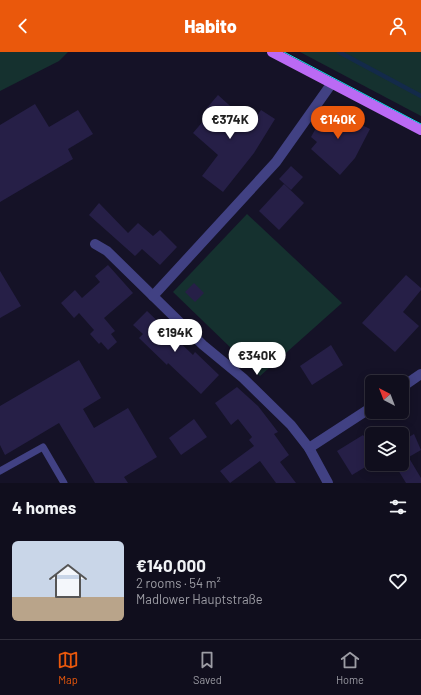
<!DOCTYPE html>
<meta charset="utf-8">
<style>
:root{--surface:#100e1d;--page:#191726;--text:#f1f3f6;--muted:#9c9ca4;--line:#302e3b;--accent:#ea580c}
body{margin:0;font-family:Barlow,sans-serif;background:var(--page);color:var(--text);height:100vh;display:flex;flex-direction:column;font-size:15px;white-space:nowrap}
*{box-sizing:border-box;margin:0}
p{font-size:13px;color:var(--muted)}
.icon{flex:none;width:22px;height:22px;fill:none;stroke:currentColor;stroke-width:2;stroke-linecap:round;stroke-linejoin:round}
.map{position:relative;height:431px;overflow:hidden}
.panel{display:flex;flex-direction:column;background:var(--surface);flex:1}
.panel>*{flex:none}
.needle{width:26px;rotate:318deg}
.tools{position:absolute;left:365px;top:323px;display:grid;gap:8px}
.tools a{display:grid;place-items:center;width:44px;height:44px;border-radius:6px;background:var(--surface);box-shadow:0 2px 10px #0003,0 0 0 1px var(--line);font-size:20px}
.price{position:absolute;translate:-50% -34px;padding:0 9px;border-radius:14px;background:#fff;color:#222;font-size:13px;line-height:26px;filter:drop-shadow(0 1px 2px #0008)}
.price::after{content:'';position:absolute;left:50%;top:24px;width:12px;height:9px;margin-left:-6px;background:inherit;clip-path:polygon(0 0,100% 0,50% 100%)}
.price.selected{background:var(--accent);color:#fff}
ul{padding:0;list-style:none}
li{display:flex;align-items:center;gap:12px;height:100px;padding:0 12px}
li+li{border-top:1px solid var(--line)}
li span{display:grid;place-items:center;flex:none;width:112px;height:80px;border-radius:6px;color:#555}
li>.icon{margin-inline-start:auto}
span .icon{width:48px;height:48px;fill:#fffc;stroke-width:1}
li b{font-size:17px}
h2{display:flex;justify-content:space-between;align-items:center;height:48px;padding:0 12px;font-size:17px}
header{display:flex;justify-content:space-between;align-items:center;height:52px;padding:0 12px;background:var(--accent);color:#fff;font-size:18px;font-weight:800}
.dock{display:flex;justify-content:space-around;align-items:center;height:56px;border-top:1px solid var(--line);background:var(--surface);font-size:11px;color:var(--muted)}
.dock a{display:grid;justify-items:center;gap:2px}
.dock .selected{color:var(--accent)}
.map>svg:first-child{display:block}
.green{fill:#15312f}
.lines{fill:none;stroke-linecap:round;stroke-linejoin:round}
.stream{stroke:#132a4a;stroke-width:4.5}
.building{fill:#261f47}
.service{stroke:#414183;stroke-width:7}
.minor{stroke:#414183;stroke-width:10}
.primary{stroke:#bb6af4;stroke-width:10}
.tram{stroke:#16e0ed;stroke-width:1}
</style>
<header><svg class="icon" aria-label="back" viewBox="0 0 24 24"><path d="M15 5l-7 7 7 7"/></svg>Habito<svg class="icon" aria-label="person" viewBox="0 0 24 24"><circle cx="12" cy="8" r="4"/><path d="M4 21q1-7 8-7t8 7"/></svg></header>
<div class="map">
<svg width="421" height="431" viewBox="0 0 421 431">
<rect width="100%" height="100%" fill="#151227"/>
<g class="green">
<path d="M 0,0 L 68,0 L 59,9 L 0,39 Z"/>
<path d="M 300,0 L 421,0 L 421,64 Z"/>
<path d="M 247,162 L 342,251 L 260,324 L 173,240 Z"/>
</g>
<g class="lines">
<path class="stream" d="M 339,0 L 421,44"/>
</g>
<g class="building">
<path d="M 218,43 L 248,70 L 249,68 L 253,70 L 261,58 L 275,67 L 254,101 L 223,140 L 202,124 L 218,103 L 193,81 L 210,61 L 206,57 Z"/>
<path d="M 35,52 L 49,75 L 78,58 L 93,82 L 68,97 L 73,107 L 0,150 L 0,73 Z"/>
<path d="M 327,56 L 370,77 L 355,106 L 340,123 L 311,97 L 317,90 L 311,85 Z"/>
<path d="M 291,114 L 303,125 L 291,138 L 279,127 Z"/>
<path d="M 284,132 L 304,151 L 279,178 L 259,159 Z"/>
<path d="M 99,151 L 128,181 L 138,171 L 153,184 L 160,178 L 177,195 L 160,213 L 142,197 L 135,204 L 89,163 Z"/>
<path d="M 108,213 L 133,241 L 104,266 L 115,279 L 111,282 L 117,290 L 108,298 L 101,290 L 99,292 L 90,282 L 94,278 L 79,261 L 74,266 L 61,251 L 75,238 L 82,246 L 100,230 L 95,224 Z"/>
<path d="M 0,219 L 21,254 L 0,266 Z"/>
<path d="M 406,223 L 421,236 L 421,238 L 403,260 L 419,274 L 395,300 L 362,271 Z"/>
<path d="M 194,231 L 204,241 L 195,250 L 185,240 Z"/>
<path d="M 147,259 L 193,303 L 195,300 L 219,323 L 201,342 L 168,311 L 167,313 L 139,286 L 143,282 L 133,273 Z"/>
<path d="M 331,293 L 343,313 L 312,333 L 300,314 Z"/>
<path d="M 79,308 L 101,346 L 83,357 L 94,376 L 128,356 L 157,405 L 124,425 L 128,431 L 95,431 L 59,371 L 5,403 L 0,393 L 0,354 Z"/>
<path d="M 237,335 L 258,354 L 278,380 L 274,382 L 289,403 L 280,410 L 296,431 L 276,431 L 260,409 L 230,431 L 220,419 L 254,394 L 249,388 L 252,385 L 238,367 L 231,373 L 215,351 Z"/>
<path d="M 194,367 L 207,385 L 181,403 L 169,386 Z"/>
<path d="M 414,382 L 421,398 L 402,409 L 402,389 Z"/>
<path d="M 363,383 L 368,390 L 372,388 L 372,411 L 352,423 L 337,399 Z"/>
<path d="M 409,406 L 421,426 L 421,431 L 406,431 L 395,413 L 402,412 L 402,409 Z"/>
</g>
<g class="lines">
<path class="service" d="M 0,419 L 43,395 L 64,431"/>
<g class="minor">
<path d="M 95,192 L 107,199 L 203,293 L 243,326 L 291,373 L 309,396 L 328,431"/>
<path d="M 153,244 L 276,110 L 332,31"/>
<path d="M 402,335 L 421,322"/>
<path d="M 309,396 L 372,355"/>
</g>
<path class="primary" d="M 272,0 L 421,78"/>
<path class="tram" d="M 284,0 L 421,72"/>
</g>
</svg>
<div class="tools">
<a><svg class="needle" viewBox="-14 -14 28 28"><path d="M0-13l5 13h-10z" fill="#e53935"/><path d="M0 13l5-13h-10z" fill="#9c9ca4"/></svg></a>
<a><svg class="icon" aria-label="layers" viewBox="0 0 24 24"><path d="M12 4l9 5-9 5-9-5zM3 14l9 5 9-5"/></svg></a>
</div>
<b class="price" style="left:230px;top:88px">€374K</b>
<b class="price selected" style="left:338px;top:88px">€140K</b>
<b class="price" style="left:175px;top:301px">€194K</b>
<b class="price" style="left:257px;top:324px">€340K</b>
</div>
<section class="panel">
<h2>4 homes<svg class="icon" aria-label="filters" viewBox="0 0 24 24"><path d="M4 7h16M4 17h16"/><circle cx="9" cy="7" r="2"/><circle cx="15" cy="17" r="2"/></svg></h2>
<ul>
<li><span style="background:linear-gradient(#c9d6e8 70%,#b9a48a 0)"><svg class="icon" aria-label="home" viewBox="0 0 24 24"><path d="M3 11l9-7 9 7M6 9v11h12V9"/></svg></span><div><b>€140,000</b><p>2 rooms · 54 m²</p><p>Madlower Hauptstraße</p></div><svg class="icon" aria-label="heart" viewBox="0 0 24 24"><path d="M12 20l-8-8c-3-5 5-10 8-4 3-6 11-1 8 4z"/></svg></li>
</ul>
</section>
<nav class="dock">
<a class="selected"><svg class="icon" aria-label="map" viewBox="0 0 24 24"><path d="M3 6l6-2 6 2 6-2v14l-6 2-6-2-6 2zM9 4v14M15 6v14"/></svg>Map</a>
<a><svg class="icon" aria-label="saved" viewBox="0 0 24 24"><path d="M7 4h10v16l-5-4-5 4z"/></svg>Saved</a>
<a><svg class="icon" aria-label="home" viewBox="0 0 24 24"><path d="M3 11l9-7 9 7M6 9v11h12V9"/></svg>Home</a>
</nav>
